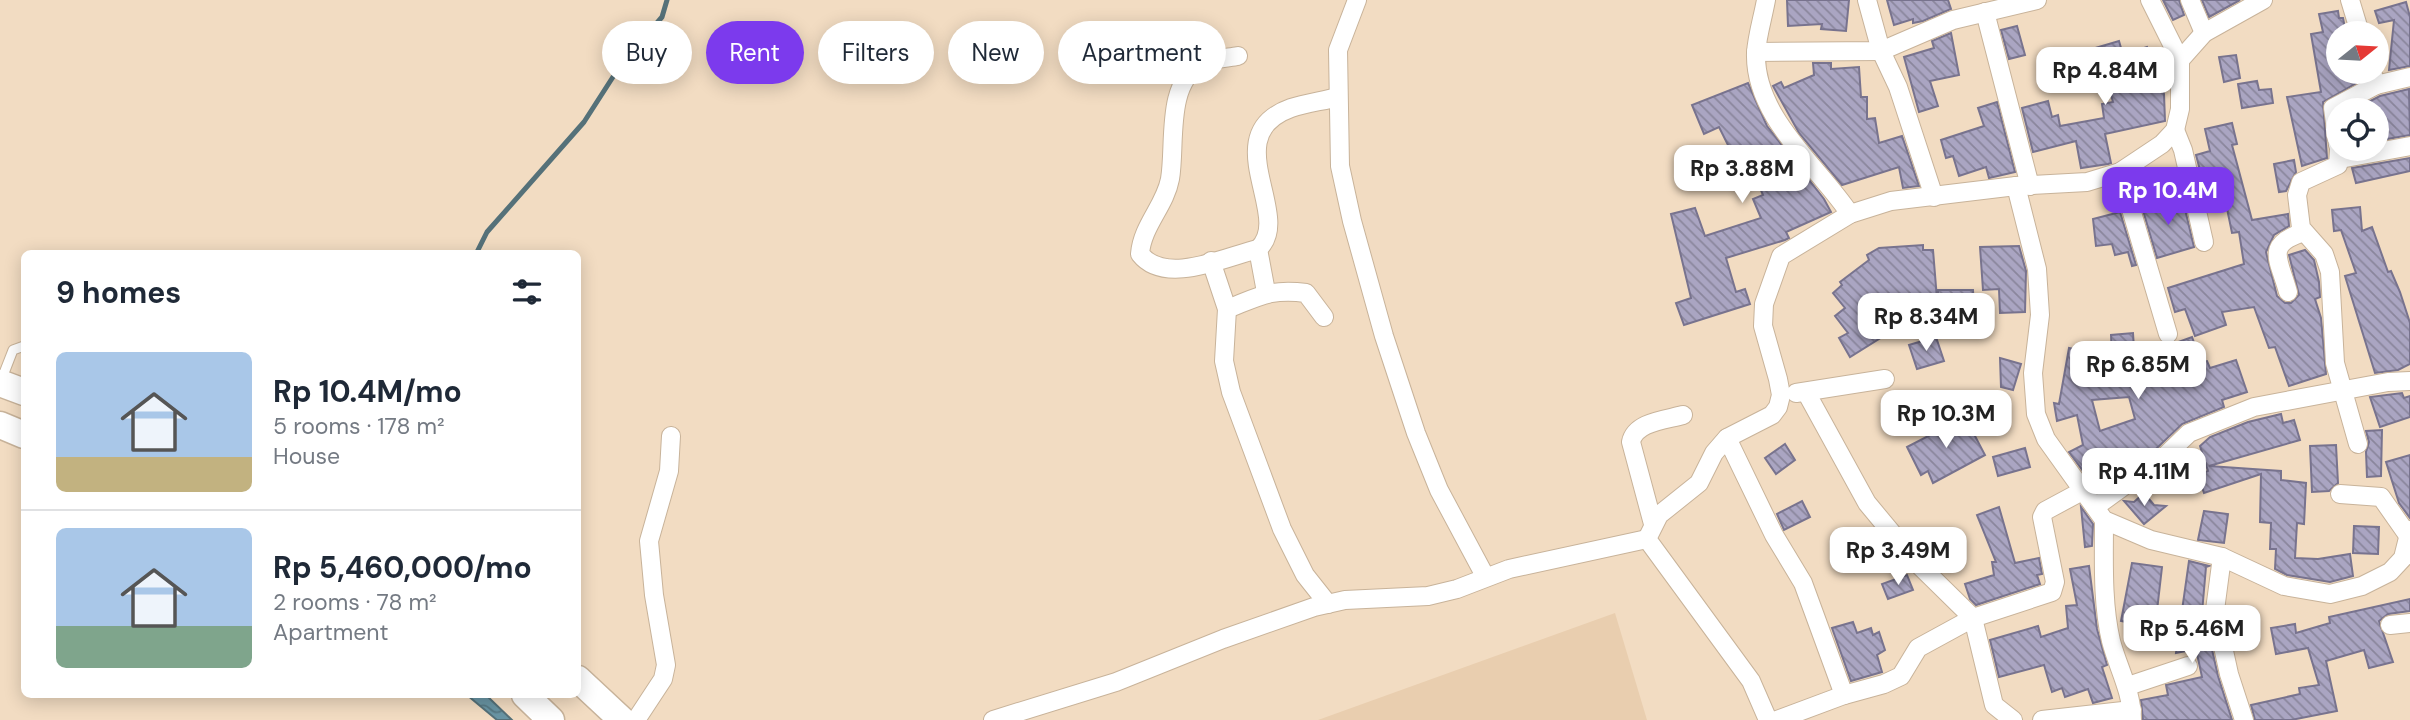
<!DOCTYPE html>
<meta charset="utf-8">
<style>
:root{--surface:#fff;--page:#f2f2f3;--text:#1f2937;--muted:#747a83;--line:#e0e1e3;--accent:#7c3aed}
body{margin:0;font-family:"DM Sans",sans-serif;background:var(--page);color:var(--text);height:100vh;display:flex;flex-direction:column;font-size:26px;white-space:nowrap}
*{box-sizing:border-box;margin:0}
p{font-size:23px;color:var(--muted)}
.icon{flex:none;width:38px;height:38px;fill:none;stroke:currentColor;stroke-width:2;stroke-linecap:round;stroke-linejoin:round}
.map{position:relative;flex:1;overflow:hidden}
.details{position:absolute;left:21px;top:250px;width:560px;height:448px;display:flex;flex-direction:column;background:var(--surface);border-radius:10px;box-shadow:0 4px 18px #0003}
.details>*{flex:none}
.guide{position:absolute;left:602px;top:21px;width:665px;height:63px;display:flex;gap:14px}
.needle{width:46px;rotate:72deg}
.fabs{position:absolute;left:2326px;top:21px;display:grid;gap:14px}
.fabs a{display:grid;place-items:center;width:63px;height:63px;border-radius:50%;background:var(--surface);box-shadow:0 4px 18px #0003;font-size:35px}
.price{position:absolute;translate:-50% -60px;padding:0 16px;border-radius:14px;background:#fff;color:#222;font-size:23px;line-height:46px;filter:drop-shadow(0 2px 4px #0008)}
.price::after{content:'';position:absolute;left:50%;top:42px;width:21px;height:16px;margin-left:-10px;background:inherit;clip-path:polygon(0 0,100% 0,50% 100%)}
.price.on{background:var(--accent);color:#fff}
ul{padding:0;list-style:none}
li{display:flex;align-items:center;gap:21px;height:175px;padding:0 35px}
li+li{border-top:2px solid var(--line)}
li span{display:grid;place-items:center;flex:none;width:196px;height:140px;border-radius:10px;color:#555}
li>.icon{margin-inline-start:auto}
span .icon{width:84px;height:84px;fill:#fffc;stroke-width:1}
li b{font-size:30px}
h2{display:flex;justify-content:space-between;align-items:center;height:84px;padding:0 35px;font-size:30px}
.chip{padding:0 24px;border-radius:32px;background:var(--surface);box-shadow:0 4px 18px #0003;font-size:24px;line-height:63px}
.chip.on{background:var(--accent);color:#fff}
.map>svg:first-child{display:block}
.built{fill:#e9ceaf}
.water{fill:url(#water-waves);stroke:#557179;stroke-width:2}
.lines{fill:none;stroke-linecap:round;stroke-linejoin:round}
.stream{stroke:#557179;stroke-width:5}
.building{fill:url(#building-back-hatch);stroke:#78738e;stroke-width:2;fill-rule:evenodd}
.service-casing{stroke:#c8b39a;stroke-width:11}
.minor-casing{stroke:#c8b39a;stroke-width:20}
.secondary-casing{stroke:#c8b39a;stroke-width:29}
.service{stroke:#fff;stroke-width:9}
.minor{stroke:#fff;stroke-width:18}
.secondary{stroke:#fff;stroke-width:26}
</style>
<div class="map">
<svg width="2410" height="720" viewBox="0 0 2410 720">
<defs>
<pattern id="water-waves" width="16" height="10" patternUnits="userSpaceOnUse" patternTransform="scale(1.75)"><rect width="16" height="10" fill="#6995a4"/><path d="M0 5q4-4 8 0t8 0" fill="none" stroke="#567984"/></pattern>
<pattern id="building-back-hatch" width="6" height="6" patternUnits="userSpaceOnUse" patternTransform="scale(1.75)"><rect width="6" height="6" fill="#aaa5c2"/><path d="M-1 5l2 2M0 0l6 6M5-1l2 2" fill="none" stroke="#8a869c"/></pattern>
</defs>
<rect width="100%" height="100%" fill="#f2dcc2"/>
<path class="built" d="M 1615,613 L 1647,720 L 1318,720 Z"/>
<path class="water" d="M 467,695 L 486,695 L 512,720 L 497,720 Z"/>
<g class="lines">
<path class="stream" d="M 476,254 L 487,232 L 584,122 L 620,66 L 662,17 L 667,0"/>
</g>
<g class="building">
<path d="M 1787,0 L 1849,0 L 1846,31 L 1821,29 L 1822,24 L 1788,26 Z"/>
<path d="M 1887,0 L 1948,0 L 1951,9 L 1923,21 L 1913,23 L 1913,19 L 1894,25 Z"/>
<path d="M 2163,0 L 2179,0 L 2184,15 L 2173,20 Z"/>
<path d="M 2202,0 L 2240,0 L 2209,17 Z"/>
<path d="M 2406,2 L 2410,17 L 2410,66 L 2389,70 L 2394,20 L 2379,23 L 2375,11 Z"/>
<path d="M 2338,11 L 2339,18 L 2343,18 L 2346,33 L 2338,33 L 2338,72 L 2360,72 L 2362,80 L 2323,102 L 2327,158 L 2302,166 L 2287,97 L 2321,92 L 2311,34 L 2323,32 L 2319,14 Z"/>
<path d="M 2017,26 L 2025,55 L 2009,59 L 2001,30 Z"/>
<path d="M 1951,33 L 1959,75 L 1930,81 L 1938,106 L 1919,112 L 1904,57 L 1934,48 L 1932,41 Z"/>
<path d="M 2119,41 L 2123,55 L 2147,47 L 2164,94 L 2165,121 L 2105,134 L 2111,163 L 2108,164 L 2081,168 L 2076,141 L 2033,152 L 2022,108 L 2048,101 L 2052,117 L 2058,115 L 2060,126 L 2104,118 L 2102,104 L 2113,102 L 2102,63 L 2096,65 L 2092,49 Z"/>
<path d="M 2236,55 L 2240,78 L 2224,82 L 2219,57 Z"/>
<path d="M 1813,63 L 1831,63 L 1831,69 L 1859,67 L 1861,97 L 1867,97 L 1867,119 L 1875,118 L 1879,143 L 1902,136 L 1919,186 L 1903,188 L 1899,167 L 1842,185 L 1799,133 L 1773,86 L 1781,82 L 1784,88 L 1814,75 Z"/>
<path d="M 2257,81 L 2259,90 L 2271,89 L 2273,103 L 2242,108 L 2238,84 Z"/>
<path d="M 1748,83 L 1767,126 L 1824,199 L 1831,212 L 1786,232 L 1789,238 L 1785,240 L 1726,258 L 1736,292 L 1745,289 L 1750,304 L 1684,325 L 1676,303 L 1691,298 L 1671,214 L 1695,208 L 1705,236 L 1761,218 L 1753,199 L 1763,195 L 1751,167 L 1734,175 L 1724,154 L 1731,151 L 1719,127 L 1704,134 L 1692,105 Z"/>
<path d="M 2409,89 L 2410,135 L 2376,141 L 2376,110 L 2353,110 L 2380,96 Z"/>
<path d="M 1997,102 L 2015,172 L 1989,178 L 1986,167 L 1959,176 L 1953,156 L 1946,158 L 1941,140 L 1984,126 L 1978,108 Z"/>
<path d="M 2232,123 L 2237,144 L 2232,145 L 2252,220 L 2288,214 L 2289,226 L 2274,235 L 2266,252 L 2277,296 L 2285,303 L 2291,303 L 2299,295 L 2289,255 L 2305,250 L 2314,260 L 2319,282 L 2320,297 L 2315,299 L 2321,318 L 2326,374 L 2289,386 L 2275,347 L 2269,348 L 2254,307 L 2222,312 L 2226,325 L 2195,336 L 2185,309 L 2175,312 L 2168,288 L 2244,264 L 2239,232 L 2232,233 L 2219,170 L 2201,174 L 2196,155 L 2210,151 L 2205,129 Z"/>
<path d="M 2410,158 L 2410,171 L 2356,183 L 2352,168 Z"/>
<path d="M 2294,160 L 2296,172 L 2286,191 L 2279,192 L 2274,164 Z"/>
<path d="M 2171,198 L 2173,204 L 2183,201 L 2194,247 L 2157,258 L 2142,207 Z"/>
<path d="M 2360,207 L 2362,231 L 2372,227 L 2388,272 L 2391,271 L 2400,292 L 2410,323 L 2410,364 L 2398,370 L 2375,373 L 2345,276 L 2356,273 L 2341,230 L 2334,231 L 2332,210 Z"/>
<path d="M 2120,212 L 2136,265 L 2132,266 L 2128,252 L 2115,255 L 2112,244 L 2096,246 L 2093,219 Z"/>
<path d="M 1923,245 L 1923,250 L 1933,250 L 1937,299 L 1893,301 L 1875,314 L 1887,334 L 1850,357 L 1839,338 L 1848,333 L 1835,316 L 1845,308 L 1833,293 L 1842,285 L 1840,282 L 1869,260 L 1867,255 L 1879,248 Z"/>
<path d="M 2019,246 L 2026,271 L 2025,312 L 2000,313 L 1999,289 L 1983,290 L 1980,247 Z"/>
<path d="M 1938,290 L 1973,290 L 1974,309 L 1959,309 L 1959,332 L 1938,332 Z"/>
<path d="M 2133,333 L 2134,349 L 2179,345 L 2178,342 L 2192,337 L 2201,362 L 2207,361 L 2210,368 L 2236,360 L 2247,392 L 2222,400 L 2224,407 L 2182,424 L 2157,448 L 2098,491 L 2069,452 L 2083,445 L 2077,415 L 2057,421 L 2054,403 L 2059,404 L 2069,348 L 2112,357 L 2111,335 ZM 2129,397 L 2135,419 L 2100,431 L 2092,400 Z"/>
<path d="M 1936,337 L 1944,361 L 1917,369 L 1909,345 Z"/>
<path d="M 2000,358 L 2021,364 L 2013,390 L 2001,387 Z"/>
<path d="M 2402,393 L 2404,398 L 2410,396 L 2410,417 L 2380,427 L 2370,397 Z"/>
<path d="M 2281,414 L 2283,423 L 2294,420 L 2300,440 L 2209,466 L 2281,471 L 2281,480 L 2306,483 L 2304,524 L 2297,523 L 2295,558 L 2318,559 L 2350,554 L 2353,576 L 2330,582 L 2287,575 L 2275,569 L 2276,549 L 2270,549 L 2271,523 L 2260,522 L 2261,474 L 2204,493 L 2198,475 L 2208,471 L 2200,446 L 2210,437 L 2248,422 Z"/>
<path d="M 1965,417 L 1985,455 L 1933,483 L 1928,471 L 1921,475 L 1907,447 Z"/>
<path d="M 2382,430 L 2381,476 L 2367,477 L 2366,452 L 2369,442 L 2366,431 Z"/>
<path d="M 1785,444 L 1795,460 L 1776,474 L 1765,458 Z"/>
<path d="M 2336,445 L 2338,483 L 2329,491 L 2312,492 L 2310,446 Z"/>
<path d="M 2025,448 L 2030,467 L 1998,476 L 1993,457 Z"/>
<path d="M 2410,455 L 2410,518 L 2399,503 L 2386,462 Z"/>
<path d="M 2144,493 L 2154,505 L 2166,506 L 2144,524 L 2124,501 L 2134,502 Z"/>
<path d="M 1802,501 L 1810,517 L 1784,530 L 1777,514 Z"/>
<path d="M 1999,507 L 2015,563 L 2039,558 L 2042,574 L 2037,575 L 2040,584 L 1976,605 L 1970,599 L 1965,584 L 1994,575 L 1992,562 L 1996,562 L 1977,515 Z"/>
<path d="M 2081,507 L 2093,524 L 2092,546 L 2085,547 Z"/>
<path d="M 2204,511 L 2228,514 L 2224,543 L 2198,540 Z"/>
<path d="M 2354,526 L 2379,527 L 2378,554 L 2353,553 Z"/>
<path d="M 2189,561 L 2209,566 L 2206,567 L 2201,624 L 2206,623 L 2218,676 L 2232,720 L 2143,720 L 2141,700 L 2168,695 L 2166,685 L 2202,677 L 2196,649 L 2176,653 Z"/>
<path d="M 2132,563 L 2162,567 L 2155,628 L 2121,621 Z"/>
<path d="M 2089,566 L 2097,629 L 2107,665 L 2102,667 L 2112,698 L 2093,703 L 2088,689 L 2065,697 L 2062,688 L 2052,692 L 2044,665 L 1999,677 L 1990,640 L 2038,626 L 2041,637 L 2068,628 L 2066,606 L 2077,605 L 2070,569 Z"/>
<path d="M 1907,575 L 1913,590 L 1888,599 L 1882,584 Z"/>
<path d="M 2410,599 L 2410,611 L 2388,614 L 2379,621 L 2393,662 L 2369,668 L 2364,650 L 2326,661 L 2337,711 L 2291,720 L 2255,720 L 2251,705 L 2300,694 L 2299,688 L 2319,685 L 2308,648 L 2276,654 L 2271,628 L 2295,624 L 2296,633 L 2330,623 L 2329,617 Z"/>
<path d="M 1853,622 L 1857,633 L 1871,628 L 1873,635 L 1879,632 L 1885,650 L 1877,655 L 1882,672 L 1851,681 L 1832,628 Z"/>
</g>
<g class="lines">
<defs>
<path id="service" d="M 1,381 L 13,350 L 24,346"/>
<g id="minor">
<path d="M 1357,0 L 1338,50 L 1340,166 L 1352,221 L 1384,336 L 1416,433 L 1439,490 L 1485,576"/>
<path d="M 1766,0 C 1763,17 1757,36 1756,53 C 1754,117 1818,166 1850,214"/>
<path d="M 1867,0 L 1881,51 L 1898,87 L 1934,197"/>
<path d="M 2150,0 L 2180,60"/>
<path d="M 2190,0 L 2204,33"/>
<path d="M 2350,0 L 2360,33"/>
<path d="M 1985,12 L 2030,186"/>
<path d="M 1756,52 L 1881,51 L 1953,20 L 2037,0"/>
<path d="M 1238,56 C 1227,58 1211,59 1201,64 C 1165,84 1176,145 1170,179 C 1165,206 1142,226 1140,254 C 1165,286 1225,257 1258,249 C 1295,217 1215,135 1291,108 C 1306,103 1323,101 1338,97"/>
<path d="M 2376,85 L 2410,77"/>
<path d="M 2175,130 L 2183,150 L 2204,242"/>
<path d="M 2338,145 L 2333,108 L 2376,85 L 2372,72"/>
<path d="M 2339,149 L 2338,165 L 2301,182 L 2297,195 L 2301,228 L 2324,254 L 2330,272 L 2335,363 L 2358,444"/>
<path d="M 2340,159 L 2410,146"/>
<path d="M 2120,172 L 2168,334"/>
<path d="M 2016,186 L 2037,269 L 2040,315 L 2033,373 L 2036,414 L 2046,439 L 2104,520 L 2151,540 L 2222,557 L 2284,586 L 2330,594 L 2362,586 L 2390,572 L 2403,558 L 2410,530"/>
<path d="M 1258,249 L 1266,292"/>
<path d="M 1211,261 L 1227,309 L 1224,361 L 1231,392 L 1282,529 L 1305,575 L 1328,604"/>
<path d="M 2288,292 C 2279,259 2264,245 2304,232"/>
<path d="M 1227,309 C 1258,297 1271,288 1306,293 L 1324,317"/>
<path d="M 1806,392 L 1867,503 L 1916,562 L 1973,618 L 1918,648 L 1901,676 L 1884,684 L 1844,695"/>
<path d="M 1796,393 L 1885,379"/>
<path d="M 1727,438 L 1774,535 L 1803,583 L 1844,695 L 1777,720"/>
<path d="M 2340,494 L 2381,497 L 2407,534"/>
<path d="M 2095,507 L 2164,457 L 2189,433 L 2254,407 L 2388,382 L 2410,381"/>
<path d="M 2104,520 C 2104,559 2102,603 2111,641 C 2118,668 2132,691 2132,720"/>
<path d="M 1653,524 L 1631,442 C 1635,422 1665,420 1683,415"/>
<path d="M 2222,557 L 2215,610 L 2229,674 L 2244,720"/>
<path d="M 2390,625 L 2410,623"/>
<path d="M 2128,686 L 2188,666"/>
<path d="M 636,720 L 663,679 L 666,665 L 654,595 L 649,541 L 669,471 L 671,436"/>
<path d="M 993,720 L 1116,682 L 1223,639 L 1314,607 L 1345,600 L 1428,596 L 1457,589 L 1509,569 L 1647,539"/>
<path d="M 1768,720 L 1751,681 L 1647,539 L 1659,515 L 1699,483 L 1714,453 L 1727,438 L 1772,415 L 1778,407 L 1781,395 L 1778,379 L 1763,326 L 1764,304 L 1781,256 L 1850,214 L 1891,201 L 2016,186 L 2087,182 L 2120,172 L 2162,144 L 2175,130 L 2180,109 L 2180,60 L 2204,33 L 2263,0"/>
<path d="M 2013,720 L 1994,705 L 1973,618 L 2052,592 L 2055,582 L 2042,517 L 2045,511 L 2084,490"/>
<path d="M 2042,720 L 2132,710"/>
</g>
<g id="secondary">
<path d="M 0,383 L 24,392"/>
<path d="M 0,425 L 24,435"/>
<path d="M 578,679 L 622,720"/>
<path d="M 525,695 L 551,720"/>
</g>
</defs>
<use href="#service" class="service-casing"/>
<use href="#minor" class="minor-casing"/>
<use href="#secondary" class="secondary-casing"/>
<use href="#service" class="service"/>
<use href="#minor" class="minor"/>
<use href="#secondary" class="secondary"/>
</g>
</svg>
<div class="fabs">
<a><svg class="needle" viewBox="-14 -14 28 28"><path d="M0-13l5 13h-10z" fill="#e53935"/><path d="M0 13l5-13h-10z" fill="#747a83"/></svg></a>
<a><svg class="icon" aria-label="locate" viewBox="0 0 24 24"><circle cx="12" cy="12" r="6"/><path d="M12 2v4M12 18v4M2 12h4M18 12h4"/></svg></a>
</div>
<b class="price" style="left:2105px;top:107px">Rp 4.84M</b>
<b class="price" style="left:1742px;top:205px">Rp 3.88M</b>
<b class="price on" style="left:2168px;top:227px">Rp 10.4M</b>
<b class="price" style="left:1926px;top:353px">Rp 8.34M</b>
<b class="price" style="left:2138px;top:401px">Rp 6.85M</b>
<b class="price" style="left:1946px;top:450px">Rp 10.3M</b>
<b class="price" style="left:2144px;top:508px">Rp 4.11M</b>
<b class="price" style="left:1898px;top:587px">Rp 3.49M</b>
<b class="price" style="left:2192px;top:665px">Rp 5.46M</b>
<div class="guide">
<a class="chip">Buy</a>
<a class="chip on">Rent</a>
<a class="chip">Filters</a>
<a class="chip">New</a>
<a class="chip">Apartment</a>
</div>
<section class="details">
<h2>9 homes<svg class="icon" aria-label="filters" viewBox="0 0 24 24"><path d="M4 7h16M4 17h16"/><circle cx="9" cy="7" r="2"/><circle cx="15" cy="17" r="2"/></svg></h2>
<ul>
<li><span style="background:linear-gradient(#a9c7e8 75%,#c2b280 0)"><svg class="icon" aria-label="home" viewBox="0 0 24 24"><path d="M3 11l9-7 9 7M6 9v11h12V9"/></svg></span><div><b>Rp 10.4M/mo</b><p>5 rooms · 178 m²</p><p>House</p></div></li>
<li><span style="background:linear-gradient(#a9c7e8 70%,#7fa58c 0)"><svg class="icon" aria-label="home" viewBox="0 0 24 24"><path d="M3 11l9-7 9 7M6 9v11h12V9"/></svg></span><div><b>Rp 5,460,000/mo</b><p>2 rooms · 78 m²</p><p>Apartment</p></div></li>
</ul>
</section>
</div>
